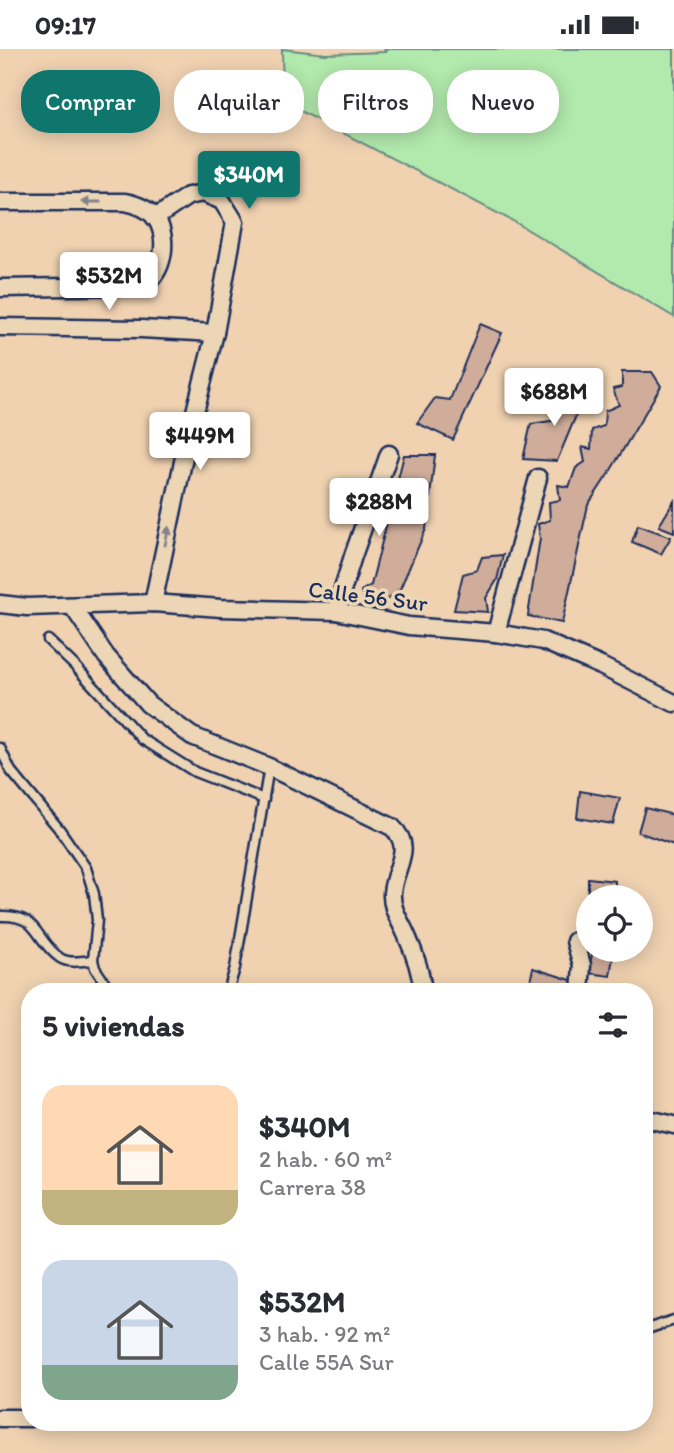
<!DOCTYPE html>
<html lang="es">
<meta charset="utf-8">
<style>
:root{--surface:#fff;--page:#f2f2f3;--text:#2b2b33;--muted:#7c7c81;--accent:#0f766e}
body{margin:0;font-family:Itim,sans-serif;background:var(--page);color:var(--text);height:100vh;display:flex;flex-direction:column;font-size:26px;white-space:nowrap}
*{box-sizing:border-box;margin:0}
p{font-size:23px;color:var(--muted)}
.icon{flex:none;width:38px;height:38px;fill:none;stroke:currentColor;stroke-width:2;stroke-linecap:round;stroke-linejoin:round}
.map{position:relative;flex:1;overflow:hidden}
.panel{position:absolute;left:21px;top:934px;width:632px;height:448px;display:flex;flex-direction:column;background:var(--surface);border-radius:28px;box-shadow:0 4px 18px #0003}
.panel>*{flex:none}
.top-card{position:absolute;left:21px;top:21px;width:634px;height:63px;display:flex;gap:14px}
.buttons{position:absolute;left:576px;top:836px;display:grid;gap:14px}
.buttons a{display:grid;place-items:center;width:77px;height:77px;border-radius:50%;background:var(--surface);box-shadow:0 4px 18px #0003;font-size:35px}
.price{position:absolute;translate:-50% -60px;padding:0 16px;border-radius:7px;background:#fff;color:#222;font-size:23px;line-height:46px;filter:drop-shadow(0 2px 4px #0008)}
.price::after{content:'';position:absolute;left:50%;top:42px;width:21px;height:16px;margin-left:-10px;background:inherit;clip-path:polygon(0 0,100% 0,50% 100%)}
.price.current{background:var(--accent);color:#fff}
ul{padding:0;list-style:none}
li{display:flex;align-items:center;gap:21px;height:175px;padding:0 21px}
li span{display:grid;place-items:center;flex:none;width:196px;height:140px;border-radius:21px;color:#555}
li>.icon{margin-inline-start:auto}
span .icon{width:84px;height:84px;fill:#fffc;stroke-width:1}
li b{font-size:30px}
h2{display:flex;justify-content:space-between;align-items:center;height:84px;padding:0 21px;font-size:30px}
.chip{padding:0 24px;border-radius:28px;background:var(--surface);box-shadow:0 4px 18px #0003;font-size:24px;line-height:63px}
.chip.current{background:var(--accent);color:#fff}
.status{display:flex;justify-content:space-between;align-items:center;height:49px;padding:0 35px;background:var(--surface);direction:ltr}
.status svg{height:19px;fill:currentColor}
.map>svg:first-child{display:block}
.green{fill:#b2e9ac;stroke:#668c85;stroke-width:2}
.building{fill:#d0ad9a;stroke:#1b2f5e;stroke-width:2}
.lines{fill:none;stroke-linecap:round;stroke-linejoin:round}
.lane-casing{stroke:#1b2f5e;stroke-width:13}
.street-casing{stroke:#1b2f5e;stroke-width:21}
.lane{stroke:#ecd6b5;stroke-width:8}
.street{stroke:#ecd6b5;stroke-width:16}
.oneway{fill:#84828a}
.labels{text-anchor:middle;dominant-baseline:central;stroke-width:7;stroke-linejoin:round;paint-order:stroke}
.street-label{font-size:23px;fill:#1b2f5e;stroke:#ecd6b5}
</style>
<div class="status"><b>09:17</b><svg viewBox="0 0 49 12"><path d="M0 12V9h3v3zM5 12V6h3v6zM10 12V3h3v9zM15 12V0h3v12zM26 1h20v11H26zM47 4h2v5h-2z"/></svg></div>
<div class="map">
<svg width="674" height="1404" viewBox="0 0 674 1404">
<rect width="100%" height="100%" fill="#f0d2b1"/>
<filter id="ink" filterUnits="userSpaceOnUse"><feTurbulence type="fractalNoise" baseFrequency=".0143" numOctaves="2"/><feDisplacementMap in="SourceGraphic" scale="14" xChannelSelector="R" yChannelSelector="G"/><feConvolveMatrix kernelMatrix="1 2 1 2 8 2 1 2 1" color-interpolation-filters="sRGB"/></filter>
<g filter="url(#ink)">
<path class="green" d="M 282,0 L 326,5 L 385,3 L 384,0 L 674,0 L 674,268 L 513,172 L 283,53 Z"/>
<g class="building">
<path d="M 480,275 L 502,284 L 453,391 L 417,374 L 435,349 L 450,351 Z"/>
<path d="M 622,323 L 652,323 L 661,337 L 611,421 L 588,456 L 562,574 L 528,567 L 540,489 L 538,475 L 550,471 L 549,453 L 560,451 L 558,436 L 569,438 L 576,419 L 585,413 L 582,398 L 591,400 L 592,381 L 604,377 L 605,362 L 619,356 L 613,340 L 622,338 Z"/>
<path d="M 554,332 L 585,345 L 557,412 L 523,410 L 531,375 L 557,371 L 560,354 Z"/>
<path d="M 404,406 L 435,406 L 426,480 L 400,540 L 369,565 L 361,542 L 371,536 Z"/>
<path d="M 674,452 L 674,483 L 659,477 Z"/>
<path d="M 638,476 L 671,488 L 661,505 L 632,493 Z"/>
<path d="M 503,506 L 497,531 L 486,549 L 488,563 L 454,561 L 463,525 L 477,521 L 482,508 Z"/>
<path d="M 580,742 L 620,749 L 613,775 L 577,769 Z"/>
<path d="M 645,759 L 674,766 L 674,796 L 638,783 Z"/>
<path d="M 588,829 L 615,832 L 615,849 L 588,849 L 588,851 Z"/>
<path d="M 593,901 L 614,901 L 610,927 L 588,924 Z"/>
<path d="M 533,919 L 574,932 L 572,943 L 528,942 Z"/>
</g>
<g class="lines">
<defs>
<g id="lane">
<path d="M 48,591 L 76,618 L 142,690 L 195,723 L 264,750"/>
<path d="M 0,699 L 11,722 L 60,781 L 86,819 L 94,845 L 97,871 L 93,911 L 95,919 L 105,934 L 115,943"/>
<path d="M 0,867 C 40,865 34,891 60,909 C 69,915 83,912 93,911"/>
<path d="M 228,943 L 235,919 L 269,718"/>
<path d="M 644,1281 L 674,1271"/>
</g>
<g id="street">
<path d="M 0,153 L 125,153 C 135,155 148,160 155,168 C 170,188 164,227 141,237 L 0,239"/>
<path d="M 0,278 L 141,280 L 215,284"/>
<path d="M 153,554 L 187,394 L 215,284 L 235,173 L 222,152 L 203,144 L 188,147 L 155,169"/>
<path d="M 0,555 L 27,558 L 153,554 L 221,559 L 336,562 L 409,577 L 496,584 L 543,592 L 601,617 L 674,654"/>
<path d="M 73,558 L 106,607 L 148,655 L 192,687 L 269,718 L 392,778 C 415,799 394,818 392,844 C 391,860 400,871 406,885 C 415,905 421,922 423,943"/>
<path d="M 336,562 L 353,507 L 389,405"/>
<path d="M 496,584 L 538,429"/>
<path d="M 575,892 L 582,916 L 580,943"/>
<path d="M 644,1069 L 674,1076"/>
<path d="M 0,1369 L 30,1369"/>
</g>
</defs>
<use href="#lane" class="lane-casing"/>
<use href="#street" class="street-casing"/>
<use href="#lane" class="lane"/>
<use href="#street" class="street"/>
</g>
<defs><path id="oneway-solid" d="M-6-.8H1V-3.2L6.5 0L1 3.2V.8H-6Z" transform="scale(1.75)"/></defs>
<g class="oneway">
<use href="#oneway-solid" transform="translate(91 153) rotate(180)"/>
<use href="#oneway-solid" transform="translate(167 487) rotate(-78)"/>
</g>
</g>
<g class="labels">
<g class="street-label">
<text transform="translate(368 547) rotate(7)">Calle 56 Sur</text>
</g>
</g>
</svg>
<div class="buttons">
<a><svg class="icon" aria-label="locate" viewBox="0 0 24 24"><circle cx="12" cy="12" r="6"/><path d="M12 2v4M12 18v4M2 12h4M18 12h4"/></svg></a>
</div>
<b class="price current" style="left:249px;top:162px">$340M</b>
<b class="price" style="left:109px;top:263px">$532M</b>
<b class="price" style="left:554px;top:379px">$688M</b>
<b class="price" style="left:200px;top:423px">$449M</b>
<b class="price" style="left:379px;top:489px">$288M</b>
<div class="top-card">
<a class="chip current">Comprar</a>
<a class="chip">Alquilar</a>
<a class="chip">Filtros</a>
<a class="chip">Nuevo</a>
</div>
<section class="panel">
<h2>5 viviendas<svg class="icon" aria-label="filters" viewBox="0 0 24 24"><path d="M4 7h16M4 17h16"/><circle cx="9" cy="7" r="2"/><circle cx="15" cy="17" r="2"/></svg></h2>
<ul>
<li><span style="background:linear-gradient(#ffd9b3 75%,#c2b280 0)"><svg class="icon" aria-label="home" viewBox="0 0 24 24"><path d="M3 11l9-7 9 7M6 9v11h12V9"/></svg></span><div><b>$340M</b><p>2 hab. · 60 m²</p><p>Carrera 38</p></div></li>
<li><span style="background:linear-gradient(#c9d6e8 75%,#7fa58c 0)"><svg class="icon" aria-label="home" viewBox="0 0 24 24"><path d="M3 11l9-7 9 7M6 9v11h12V9"/></svg></span><div><b>$532M</b><p>3 hab. · 92 m²</p><p>Calle 55A Sur</p></div></li>
</ul>
</section>
</div>
